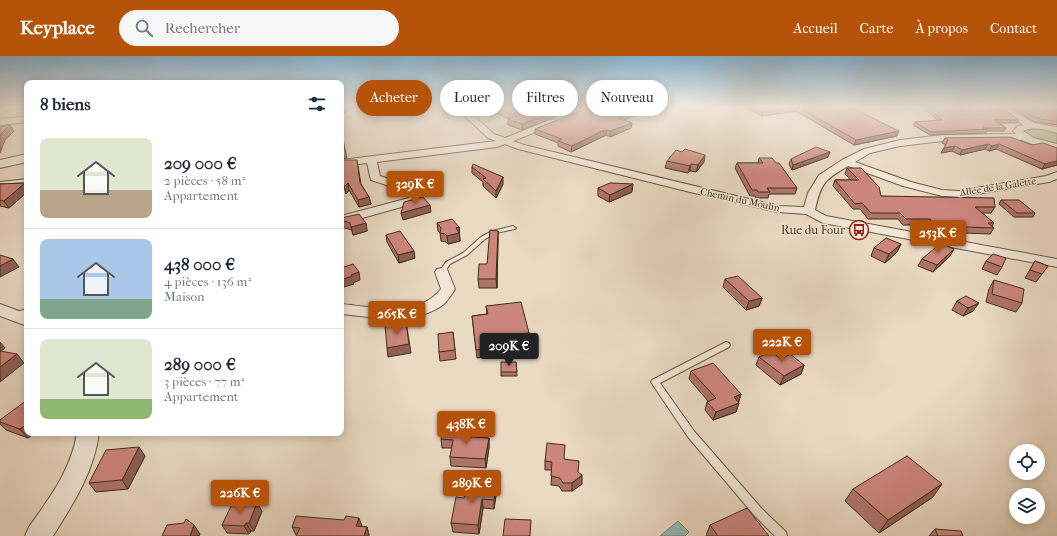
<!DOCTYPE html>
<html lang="fr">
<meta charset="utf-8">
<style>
:root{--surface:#fff;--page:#f6f6f7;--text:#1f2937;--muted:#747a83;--line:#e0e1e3;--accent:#b45309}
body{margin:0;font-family:"IM FELL French Canon",serif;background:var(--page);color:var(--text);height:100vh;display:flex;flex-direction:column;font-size:15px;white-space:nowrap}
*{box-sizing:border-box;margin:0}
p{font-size:13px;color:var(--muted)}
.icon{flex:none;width:22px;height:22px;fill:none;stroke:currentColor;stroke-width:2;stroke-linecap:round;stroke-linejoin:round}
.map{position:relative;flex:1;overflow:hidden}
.drawer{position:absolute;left:24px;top:24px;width:320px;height:356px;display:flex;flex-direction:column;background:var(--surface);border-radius:8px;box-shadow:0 2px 10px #0003}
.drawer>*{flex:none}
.guide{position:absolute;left:356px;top:24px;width:380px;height:36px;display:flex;gap:8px}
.buttons{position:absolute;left:1009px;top:388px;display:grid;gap:8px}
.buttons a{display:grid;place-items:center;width:36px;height:36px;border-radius:50%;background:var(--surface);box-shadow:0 2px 10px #0003;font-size:20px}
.price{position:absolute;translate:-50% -34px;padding:0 9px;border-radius:4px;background:var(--accent);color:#fff;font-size:13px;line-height:26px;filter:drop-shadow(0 1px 2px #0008)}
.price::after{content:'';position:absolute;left:50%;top:24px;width:12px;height:9px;margin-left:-6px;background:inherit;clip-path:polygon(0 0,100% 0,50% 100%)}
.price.on{background:#222;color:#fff}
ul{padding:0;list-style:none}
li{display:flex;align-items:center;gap:12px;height:100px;padding:0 16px}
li+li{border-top:1px solid var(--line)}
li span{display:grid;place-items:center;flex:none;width:112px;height:80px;border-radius:8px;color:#555}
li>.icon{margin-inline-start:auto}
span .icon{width:48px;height:48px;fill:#fffc;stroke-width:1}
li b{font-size:17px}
h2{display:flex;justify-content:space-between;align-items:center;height:48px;padding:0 16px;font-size:17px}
.pill{padding:0 14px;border-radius:18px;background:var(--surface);box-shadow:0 2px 10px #0003;font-size:14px;line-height:36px}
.pill.on{background:var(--accent);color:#fff}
header{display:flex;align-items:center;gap:24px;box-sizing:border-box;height:56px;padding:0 20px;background:var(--accent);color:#fff}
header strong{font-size:19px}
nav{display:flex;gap:22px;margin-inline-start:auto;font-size:14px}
.search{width:280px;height:36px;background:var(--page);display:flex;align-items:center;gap:10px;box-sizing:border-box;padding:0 14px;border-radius:22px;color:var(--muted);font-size:15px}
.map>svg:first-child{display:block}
.green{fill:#b2c097;stroke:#7a7856}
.water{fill:#98b9b8;stroke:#758277}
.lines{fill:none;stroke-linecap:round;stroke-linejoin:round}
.service-casing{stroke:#6b5a41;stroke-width:2}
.minor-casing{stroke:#6b5a41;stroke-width:2}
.tertiary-casing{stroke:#6b5a41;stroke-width:2}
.service{fill:#f1e6d8;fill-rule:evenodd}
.minor{fill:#f1e6d8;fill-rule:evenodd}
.tertiary{fill:#f1e6d8;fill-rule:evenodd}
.wall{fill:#af736c;stroke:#412f16}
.shaded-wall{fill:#8f5e58;stroke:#412f16}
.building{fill:#cc867d;stroke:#412f16}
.labels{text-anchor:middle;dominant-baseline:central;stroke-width:3;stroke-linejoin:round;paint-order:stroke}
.far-street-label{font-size:10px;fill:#412f16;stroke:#f1e6d8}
.poi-label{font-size:12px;fill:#412f16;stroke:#f1e6d8;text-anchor:end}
</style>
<header>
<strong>Keyplace</strong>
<div class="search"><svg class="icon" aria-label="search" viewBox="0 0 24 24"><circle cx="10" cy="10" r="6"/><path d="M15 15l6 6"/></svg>Rechercher</div>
<nav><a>Accueil</a><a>Carte</a><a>À propos</a><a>Contact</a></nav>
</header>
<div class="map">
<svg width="1057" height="480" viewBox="0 0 1057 480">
<rect width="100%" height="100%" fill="#ead9c3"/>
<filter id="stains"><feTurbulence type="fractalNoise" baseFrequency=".005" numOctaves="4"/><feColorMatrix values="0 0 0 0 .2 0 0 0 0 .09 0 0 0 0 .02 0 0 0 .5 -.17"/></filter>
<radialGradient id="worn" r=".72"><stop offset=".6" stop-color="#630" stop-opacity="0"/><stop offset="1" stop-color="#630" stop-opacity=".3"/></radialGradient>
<path class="green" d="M 1037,73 L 1057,76 L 1057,90 L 1038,85 L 1026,77 L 1029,74 Z"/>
<path class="water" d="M 678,465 L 689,476 L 685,480 L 660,480 Z"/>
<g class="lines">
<defs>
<g id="service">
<path d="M 513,170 L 516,172 L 515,173 L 496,177 L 485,183 L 467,199 L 450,208 L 444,217 L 440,217 L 439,216 L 446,206 L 463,197 L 481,181 L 492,175 Z"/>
<path d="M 27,253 L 27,258 L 17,261 L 13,259 L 14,257 Z"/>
<path d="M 726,286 L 729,287 L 730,289 L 729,291 L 660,327 L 694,375 L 762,453 L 786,476 L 787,480 L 775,480 L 754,459 L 688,381 L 651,326 L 652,324 Z"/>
</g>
<g id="minor">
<path d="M 3,51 L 13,51 L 0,59 L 0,53 Z"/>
<path d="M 455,51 L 464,51 L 494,78 L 505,82 L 550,64 L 556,64 L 557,66 L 556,68 L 513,85 L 524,89 L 778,150 L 804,151 L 808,137 L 819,119 L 842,104 L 864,93 L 900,84 L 943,79 L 1016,78 L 1013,75 L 1018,70 L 1023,69 L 996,51 L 1006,51 L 1034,67 L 1057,71 L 1057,77 C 1046,74 1033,69 1023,75 L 1034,82 L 1057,88 L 1057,94 L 1038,90 L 1022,84 L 943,85 L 900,90 L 870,97 L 855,106 L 911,126 L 942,134 L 959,135 L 1046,120 L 1057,116 L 1057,123 L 1049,126 L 959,141 L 942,140 L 903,130 L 848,110 C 825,124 821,126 815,154 L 826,160 L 1057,203 L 1057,211 L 823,167 L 806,158 L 778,156 L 690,136 L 518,93 L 505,88 L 497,91 L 377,106 L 380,120 L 417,132 L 421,144 L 419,146 L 341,168 L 341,160 L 409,142 L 408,136 L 371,124 L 367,107 L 341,110 L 341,104 L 496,85 L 488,82 Z"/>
<path d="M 27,60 L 27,66 L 0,69 L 0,63 Z"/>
<path d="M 27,123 L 27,129 L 0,132 L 0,126 Z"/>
<path d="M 442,212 L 447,213 L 455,233 C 452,238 448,244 444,248 C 416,270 373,261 341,258 L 341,248 C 373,251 418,262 441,233 L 435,216 L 437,213 Z"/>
</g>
<g id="tertiary">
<path d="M 27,98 L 27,106 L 0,112 L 0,104 Z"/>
<path d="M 0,248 L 27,258 L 27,270 L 0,260 Z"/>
<path d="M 77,377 L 99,377 C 94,416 73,448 53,480 L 25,480 L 29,471 C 50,441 71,414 77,377 Z"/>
</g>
</defs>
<use href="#service" class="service-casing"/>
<use href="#minor" class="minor-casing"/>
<use href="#tertiary" class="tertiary-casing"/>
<use href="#service" class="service"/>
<use href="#minor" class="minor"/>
<use href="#tertiary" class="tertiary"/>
</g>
<g class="wall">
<path d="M 491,51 L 581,51 L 522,74 L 508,69 L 508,63 L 509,63 L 491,55 Z"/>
<path d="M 591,51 L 685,51 L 666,52 L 652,58 L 639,53 L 636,59 L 624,64 L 632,67 L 631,72 L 610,81 L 606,79 L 602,81 L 571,96 L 558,90 L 558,87 L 535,78 L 535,73 Z"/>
<path d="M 746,51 L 850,51 L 897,80 L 854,89 L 796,55 L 761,60 Z"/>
<path d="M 924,51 L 1000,51 L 1019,64 L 1017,67 L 999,67 L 1006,72 L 1004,75 L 987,75 L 986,77 L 930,79 L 913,69 L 915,66 L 938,65 Z"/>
<path d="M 1009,51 L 1057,51 L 1057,69 L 1051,68 L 1035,66 Z"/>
<path d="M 945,82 L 1057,92 L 1057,109 L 1042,113 L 996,93 L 989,95 L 985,93 L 960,99 L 952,95 L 941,97 L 946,89 L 942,87 Z"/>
<path d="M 828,101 L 792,114 L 789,108 L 791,103 Z"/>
<path d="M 759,102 L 797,132 L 795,138 L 769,138 L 768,142 L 756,142 L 755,140 L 750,140 L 735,112 L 737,107 L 758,107 Z"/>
<path d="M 357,104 L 361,128 L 369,141 L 371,148 L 359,151 L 349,134 L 346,138 L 342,118 Z"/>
<path d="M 667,105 L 704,106 L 696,116 L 690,115 L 688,117 L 665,112 Z"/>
<path d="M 472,111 L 503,128 L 496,142 L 483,130 L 483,126 L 472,117 Z"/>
<path d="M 847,112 L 881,140 L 995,151 L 991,157 L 982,157 L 994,167 L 992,170 L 994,172 L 990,178 L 934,176 L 927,169 L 903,169 L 898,163 L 868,163 L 860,153 L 853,153 L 833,130 L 835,124 L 851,124 L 845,118 Z"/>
<path d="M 25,127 L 27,131 L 27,136 L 9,152 L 0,150 L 0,128 Z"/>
<path d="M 598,132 L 632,136 L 609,146 L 598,140 Z"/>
<path d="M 1001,144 L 1035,157 L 1033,161 L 1014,161 L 999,148 Z"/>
<path d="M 341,162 L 366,167 L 367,175 L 353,179 L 352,174 L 341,171 Z"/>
<path d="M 437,167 L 459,171 L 460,185 L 448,188 L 446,186 L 441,185 L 440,177 L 438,175 Z"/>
<path d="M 386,179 L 415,202 L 399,207 L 387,186 Z"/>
<path d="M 498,183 L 497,232 L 479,232 L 478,223 L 487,208 Z"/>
<path d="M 901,188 L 897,196 L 885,207 L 871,200 L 874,192 Z"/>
<path d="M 950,200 L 933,216 L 918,210 L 922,203 Z"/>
<path d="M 986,205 L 1002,211 L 997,219 L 982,213 Z"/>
<path d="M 1035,205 L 1048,210 L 1036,226 L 1025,222 Z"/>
<path d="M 725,223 L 762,242 L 759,250 L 746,254 L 723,231 Z"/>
<path d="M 994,224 L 1022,247 L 1016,256 L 986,246 L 989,233 Z"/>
<path d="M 957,245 L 973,255 L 963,260 L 952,254 Z"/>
<path d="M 486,250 L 529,277 L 529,285 L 502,288 L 503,299 L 477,302 L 472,260 L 487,258 Z"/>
<path d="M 453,276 L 456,303 L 440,305 L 439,296 Z"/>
<path d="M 759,301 L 804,309 L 801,318 L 780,329 L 756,309 Z"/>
<path d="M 516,306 L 517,320 L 501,320 L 501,316 Z"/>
<path d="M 691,315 L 741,338 L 736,356 L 713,364 L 705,354 L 707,346 L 708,345 L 689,323 Z"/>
<path d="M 0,364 L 27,377 L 34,377 L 28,382 L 6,374 L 0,368 Z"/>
<path d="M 456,372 L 457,380 L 489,382 L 489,391 L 486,412 L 451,410 L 450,401 L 452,392 L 442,392 L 441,383 Z"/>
<path d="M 145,400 L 128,433 L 96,436 L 89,427 Z"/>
<path d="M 564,403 L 578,416 L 582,428 L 572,435 L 562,435 L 559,430 L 551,429 L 552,414 L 545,414 L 545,405 Z"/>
<path d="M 496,431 L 496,439 L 494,453 L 483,452 L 479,478 L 453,476 L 451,467 L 464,442 Z"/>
<path d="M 853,433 L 933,441 L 879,477 L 845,445 Z"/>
<path d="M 262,455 L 254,475 L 251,475 L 249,478 L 227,477 L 222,469 Z"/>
<path d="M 710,469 L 769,480 L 706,480 Z"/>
<path d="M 362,470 L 361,471 L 367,471 L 369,479 L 296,479 L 292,471 Z"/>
<path d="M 935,473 L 963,480 L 929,480 Z"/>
</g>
<g class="shaded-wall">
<path d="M 346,51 L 347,56 L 341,58 L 341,52 Z"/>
<path d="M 568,51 L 581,51 L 522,74 L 522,68 Z"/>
<path d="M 639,51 L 640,51 L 636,59 L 616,67 L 617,62 Z"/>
<path d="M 656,51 L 666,51 L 666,52 L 652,58 L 653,52 Z"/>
<path d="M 798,51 L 796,55 L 761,60 L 762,56 Z"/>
<path d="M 632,67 L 631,72 L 610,81 L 610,75 Z"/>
<path d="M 10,69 L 14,75 L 5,84 L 0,97 L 0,82 L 1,78 Z"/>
<path d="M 607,74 L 606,79 L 602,81 L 571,96 L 572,90 L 602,75 Z"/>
<path d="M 899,75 L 897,80 L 854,89 L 856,84 Z"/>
<path d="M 342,79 L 347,102 L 341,103 L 341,96 Z"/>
<path d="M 988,88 L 985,93 L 960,99 L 962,94 Z"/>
<path d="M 999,88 L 996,93 L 989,95 L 992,90 Z"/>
<path d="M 955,90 L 952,95 L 941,97 L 944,92 Z"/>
<path d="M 830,96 L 828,101 L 792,114 L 793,109 Z"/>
<path d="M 705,99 L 704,106 L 696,116 L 698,109 Z"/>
<path d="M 1057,105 L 1057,109 L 1042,113 L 1045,108 Z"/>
<path d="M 691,108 L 690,115 L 688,117 L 690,110 Z"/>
<path d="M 503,121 L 503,128 L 496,142 L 496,135 Z"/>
<path d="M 25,127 L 27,131 L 27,136 L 9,152 L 4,145 Z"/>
<path d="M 348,127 L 349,134 L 346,138 L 344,131 Z"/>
<path d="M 633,128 L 632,136 L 609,146 L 610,139 Z"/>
<path d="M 369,141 L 371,148 L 359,151 L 358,144 Z"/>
<path d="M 430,149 L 431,156 L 403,164 L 401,157 Z"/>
<path d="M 366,167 L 367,175 L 353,179 L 351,171 Z"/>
<path d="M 459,171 L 460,185 L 448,188 L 447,180 L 456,172 Z"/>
<path d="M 498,175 L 498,183 L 497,232 L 496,223 Z"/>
<path d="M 901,188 L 897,196 L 885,207 L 889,198 Z"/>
<path d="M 954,193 L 950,200 L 933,216 L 937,209 Z"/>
<path d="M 414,195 L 415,202 L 399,207 L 398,199 Z"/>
<path d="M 13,203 L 19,211 L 0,221 L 0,210 Z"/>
<path d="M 359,216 L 360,224 L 353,227 L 354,228 L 341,232 L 341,224 L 351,219 Z"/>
<path d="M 762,242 L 759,250 L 746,254 L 749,245 Z"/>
<path d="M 979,247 L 973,255 L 963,260 L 968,252 Z"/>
<path d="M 406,266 L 411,297 L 388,301 L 387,292 Z"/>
<path d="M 0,286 L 5,292 L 0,296 Z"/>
<path d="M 17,298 L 24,307 L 0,326 L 0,311 Z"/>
<path d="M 804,309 L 801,318 L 780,329 L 784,320 Z"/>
<path d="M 741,338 L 738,347 L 734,341 Z"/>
<path d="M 739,347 L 736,356 L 713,364 L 716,356 Z"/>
<path d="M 27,368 L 27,377 L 34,377 L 28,382 L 20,373 Z"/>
<path d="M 456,372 L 457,381 L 454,380 Z"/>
<path d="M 489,382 L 489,391 L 486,412 L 485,403 Z"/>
<path d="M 139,391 L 145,400 L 128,433 L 122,424 Z"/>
<path d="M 582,419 L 582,428 L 572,435 L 572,427 Z"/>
<path d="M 942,428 L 933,441 L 879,477 L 888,464 Z"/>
<path d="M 496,431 L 496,439 L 494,453 L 494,444 Z"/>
<path d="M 482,443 L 483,452 L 479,478 L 478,469 Z"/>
<path d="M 257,447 L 262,455 L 254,475 L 249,467 Z"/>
<path d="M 359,462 L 362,470 L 359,478 L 356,470 Z"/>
<path d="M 246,467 L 251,475 L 249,478 L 244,470 Z"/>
<path d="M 194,469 L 200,478 L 199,480 L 190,480 Z"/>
<path d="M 367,471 L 369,479 L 369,480 L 364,480 Z"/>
</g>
<g class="building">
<path d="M 493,51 L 568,51 L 522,68 L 508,63 L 517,60 Z"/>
<path d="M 591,51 L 639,51 L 637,54 L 617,62 L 632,67 L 610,75 L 607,74 L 602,75 L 572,90 L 558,85 L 562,83 L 535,73 Z"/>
<path d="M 649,51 L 656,51 L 653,52 Z"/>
<path d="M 754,51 L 850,51 L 899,75 L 856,84 L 798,51 L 762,56 Z"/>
<path d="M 929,51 L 1000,51 L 1019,64 L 994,64 L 1006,72 L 983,72 L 988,73 L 931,76 L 915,66 L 942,64 Z"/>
<path d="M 1016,51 L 1057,51 L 1057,65 L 1053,65 L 1036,62 Z"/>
<path d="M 10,69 L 1,78 L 0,82 L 0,71 Z"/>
<path d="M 341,73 L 345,95 L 341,96 Z"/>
<path d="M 1010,81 L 1032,89 L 1043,87 L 1057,92 L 1057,105 L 1045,108 L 999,88 L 992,90 L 988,88 L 962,94 L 955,90 L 944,92 L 948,84 L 945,82 Z"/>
<path d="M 816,91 L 830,96 L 793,109 L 791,103 Z"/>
<path d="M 685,93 L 705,99 L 698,109 L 691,108 L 690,110 L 667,105 L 676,94 L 682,96 Z"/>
<path d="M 759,102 L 772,102 L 776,107 L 779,107 L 797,132 L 767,132 L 770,136 L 758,136 L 757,134 L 752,134 L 737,107 L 763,107 Z"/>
<path d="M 341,104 L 357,104 L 360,127 L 369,141 L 358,144 L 348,127 L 344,131 L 341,111 Z"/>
<path d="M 473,108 L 503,121 L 496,135 L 483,123 L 486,122 L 472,111 Z"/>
<path d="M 847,112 L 861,112 L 879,131 L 881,140 L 994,142 L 995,151 L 975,151 L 994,167 L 988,167 L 994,172 L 937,170 L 930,163 L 906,163 L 900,157 L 871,157 L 862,147 L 855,148 L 835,124 L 859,124 Z"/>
<path d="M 25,127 L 4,145 L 0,144 L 0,128 Z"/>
<path d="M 610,127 L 633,128 L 610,139 L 598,132 Z"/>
<path d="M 423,141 L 430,149 L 401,157 L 404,146 Z"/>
<path d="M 1001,144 L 1019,144 L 1035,157 L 1017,157 Z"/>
<path d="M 359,158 L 366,167 L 351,171 L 350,167 L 341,164 L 341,162 Z"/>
<path d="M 452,163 L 459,171 L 456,172 L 459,177 L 447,180 L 445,178 L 440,177 L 441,172 L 437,167 Z"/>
<path d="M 490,174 L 498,175 L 496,223 L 478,223 L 479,208 L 487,208 Z"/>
<path d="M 400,175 L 414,195 L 398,199 L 386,179 Z"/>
<path d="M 886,182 L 901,188 L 889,198 L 874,192 Z"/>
<path d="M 941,187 L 954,193 L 937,209 L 922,203 Z"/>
<path d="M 993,198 L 1006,202 L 1002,211 L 986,205 Z"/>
<path d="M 0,199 L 13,203 L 0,210 Z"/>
<path d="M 1035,205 L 1048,210 L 1042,218 L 1030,214 Z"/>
<path d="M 353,208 L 359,216 L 351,219 L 352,220 L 341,224 L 341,212 Z"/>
<path d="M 738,220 L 762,242 L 749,245 L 725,223 Z"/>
<path d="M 994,224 L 1024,233 L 1022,247 L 992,238 Z"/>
<path d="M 966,240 L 979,247 L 968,252 L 957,245 Z"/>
<path d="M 521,246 L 529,277 L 501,280 L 503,291 L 476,294 L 472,260 L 488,258 L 486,250 Z"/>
<path d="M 406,266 L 409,288 L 387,292 L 385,269 Z"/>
<path d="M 453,276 L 455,294 L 439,296 L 438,278 Z"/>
<path d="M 0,295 L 17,298 L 0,311 Z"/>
<path d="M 771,295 L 781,303 L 790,298 L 804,309 L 784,320 L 759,301 Z"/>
<path d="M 501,306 L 516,306 L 517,316 L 501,316 Z"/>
<path d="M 713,307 L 741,338 L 734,341 L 739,347 L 716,356 L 707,346 L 716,342 L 691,315 Z"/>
<path d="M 27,344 L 27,368 L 20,373 L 0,366 L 0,364 Z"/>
<path d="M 444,371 L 456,372 L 454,380 L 489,382 L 485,403 L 450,401 L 453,384 L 441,383 Z"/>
<path d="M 547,387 L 565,389 L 564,403 L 579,405 L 578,416 L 582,419 L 572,427 L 563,427 L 560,422 L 551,420 L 552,406 L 545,405 Z"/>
<path d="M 139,391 L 122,424 L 89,427 L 106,394 Z"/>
<path d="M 907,400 L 942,428 L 888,464 L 853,433 Z"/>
<path d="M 467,428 L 496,431 L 494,444 L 482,443 L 478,469 L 451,467 L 456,441 L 464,442 Z"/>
<path d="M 233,446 L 257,447 L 249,467 L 246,467 L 244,470 L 222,469 Z"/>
<path d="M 747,452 L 769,480 L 718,480 L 710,469 Z"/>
<path d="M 296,460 L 344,464 L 346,460 L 359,462 L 356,470 L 367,471 L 364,480 L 296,480 L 300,472 L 292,471 Z"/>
<path d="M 186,463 L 194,469 L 190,480 L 162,480 L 167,469 L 184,467 Z"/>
<path d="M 505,463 L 531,464 L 530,480 L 503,480 Z"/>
<path d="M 935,473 L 961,475 L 963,480 L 938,480 Z"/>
</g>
<linearGradient id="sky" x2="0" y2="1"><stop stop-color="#88b6d5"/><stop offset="0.43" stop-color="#f6eee4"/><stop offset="1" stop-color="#f6eee4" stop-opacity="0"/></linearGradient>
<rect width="1057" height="118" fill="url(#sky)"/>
<defs>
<symbol id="bus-ring" viewBox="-11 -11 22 22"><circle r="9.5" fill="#f1e6d8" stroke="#8f2418" stroke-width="1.5"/><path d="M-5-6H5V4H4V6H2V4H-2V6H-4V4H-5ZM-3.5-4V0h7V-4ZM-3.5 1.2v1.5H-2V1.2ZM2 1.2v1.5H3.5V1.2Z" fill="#8f2418"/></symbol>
</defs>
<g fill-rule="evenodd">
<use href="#bus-ring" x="848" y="163" width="22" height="22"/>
</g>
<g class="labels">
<g class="far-street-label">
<text transform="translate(998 131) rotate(-9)">Allée de la Galette</text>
<text transform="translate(740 144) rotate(12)">Chemin du Moulin</text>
</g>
<g class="poi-label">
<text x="845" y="174">Rue du Four</text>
</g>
</g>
<rect width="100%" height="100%" filter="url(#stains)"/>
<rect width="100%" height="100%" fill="url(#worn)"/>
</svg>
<div class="buttons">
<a><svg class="icon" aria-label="locate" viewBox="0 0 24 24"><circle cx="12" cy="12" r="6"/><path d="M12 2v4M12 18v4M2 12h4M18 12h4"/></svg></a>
<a><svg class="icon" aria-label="layers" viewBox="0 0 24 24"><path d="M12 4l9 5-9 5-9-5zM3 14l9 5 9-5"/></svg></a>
</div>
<b class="price" style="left:415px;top:149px">329K €</b>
<b class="price" style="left:938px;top:198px">253K €</b>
<b class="price" style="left:397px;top:279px">265K €</b>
<b class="price" style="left:782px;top:307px">222K €</b>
<b class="price on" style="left:509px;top:311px">209K €</b>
<b class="price" style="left:466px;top:389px">438K €</b>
<b class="price" style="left:472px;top:448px">289K €</b>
<b class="price" style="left:240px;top:458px">226K €</b>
<div class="guide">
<a class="pill on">Acheter</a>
<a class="pill">Louer</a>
<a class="pill">Filtres</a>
<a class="pill">Nouveau</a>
</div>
<section class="drawer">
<h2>8 biens<svg class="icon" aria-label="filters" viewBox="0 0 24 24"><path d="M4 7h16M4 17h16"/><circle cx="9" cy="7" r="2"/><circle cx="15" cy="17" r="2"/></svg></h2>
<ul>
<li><span style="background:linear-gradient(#dfe7d0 65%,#b9a48a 0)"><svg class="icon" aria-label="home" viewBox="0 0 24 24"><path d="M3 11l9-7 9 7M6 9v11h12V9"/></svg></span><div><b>209 000 €</b><p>2 pièces · 58 m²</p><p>Appartement</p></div></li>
<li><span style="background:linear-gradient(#a9c7e8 75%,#7fa58c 0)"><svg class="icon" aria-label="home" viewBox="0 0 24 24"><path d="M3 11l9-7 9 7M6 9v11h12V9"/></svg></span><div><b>438 000 €</b><p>4 pièces · 136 m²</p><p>Maison</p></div></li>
<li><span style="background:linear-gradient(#dfe7d0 75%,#8fb573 0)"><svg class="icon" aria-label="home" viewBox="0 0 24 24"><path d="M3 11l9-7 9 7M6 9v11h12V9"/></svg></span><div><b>289 000 €</b><p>3 pièces · 77 m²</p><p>Appartement</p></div></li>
</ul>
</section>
</div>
